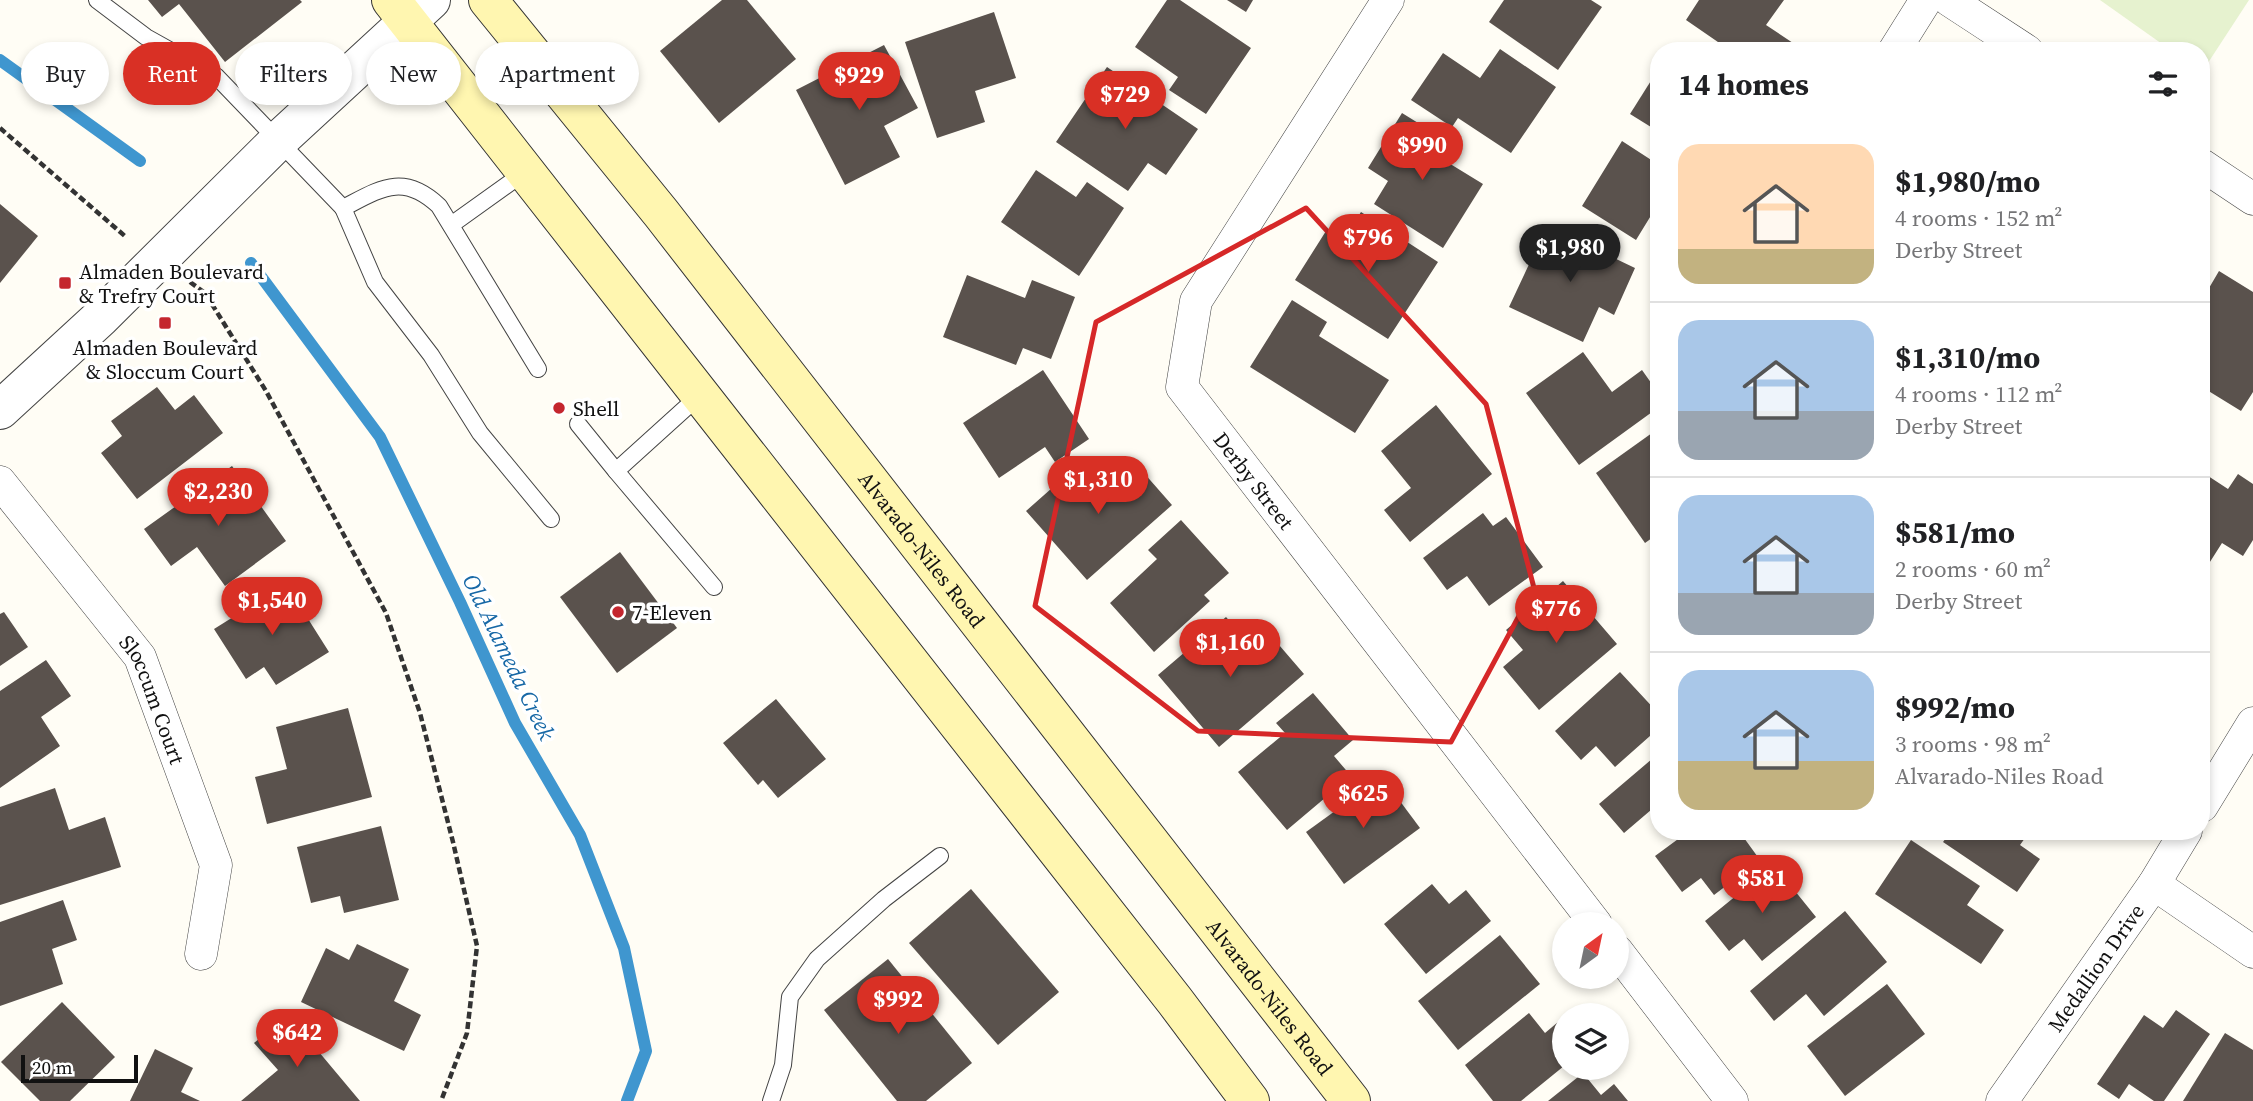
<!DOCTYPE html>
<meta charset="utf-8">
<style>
:root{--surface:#fff;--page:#f2f2f2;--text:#202124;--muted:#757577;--line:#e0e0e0;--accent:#d93025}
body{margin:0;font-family:"Source Serif 4",serif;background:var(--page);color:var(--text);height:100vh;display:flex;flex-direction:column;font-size:26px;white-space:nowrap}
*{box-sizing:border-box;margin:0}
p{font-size:23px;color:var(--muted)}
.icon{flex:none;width:38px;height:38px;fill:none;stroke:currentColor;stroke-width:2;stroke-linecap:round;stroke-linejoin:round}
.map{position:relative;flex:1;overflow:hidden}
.side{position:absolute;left:1650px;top:42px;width:560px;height:798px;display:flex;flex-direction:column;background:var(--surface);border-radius:28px;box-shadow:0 4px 10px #0003}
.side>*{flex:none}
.hud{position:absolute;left:21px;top:42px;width:665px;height:63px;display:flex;gap:14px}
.needle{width:46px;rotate:33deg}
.controls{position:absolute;left:1552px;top:912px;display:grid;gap:14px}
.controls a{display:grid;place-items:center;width:77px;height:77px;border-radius:50%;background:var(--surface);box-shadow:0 4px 10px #0003;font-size:35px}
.scale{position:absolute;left:21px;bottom:18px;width:117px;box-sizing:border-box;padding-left:7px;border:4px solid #111;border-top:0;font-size:19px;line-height:24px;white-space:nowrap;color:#111;-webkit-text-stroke:5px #fff;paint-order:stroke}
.price{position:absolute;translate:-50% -60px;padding:0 16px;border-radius:24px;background:var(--accent);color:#fff;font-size:23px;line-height:46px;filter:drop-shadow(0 2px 4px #0008)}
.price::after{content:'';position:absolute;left:50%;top:42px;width:21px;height:16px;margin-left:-10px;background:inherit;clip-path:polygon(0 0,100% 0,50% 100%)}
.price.on{background:#222;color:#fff}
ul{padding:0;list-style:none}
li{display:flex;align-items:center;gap:21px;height:175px;padding:0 28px}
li+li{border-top:2px solid var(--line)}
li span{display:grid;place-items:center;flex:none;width:196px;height:140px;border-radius:21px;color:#555}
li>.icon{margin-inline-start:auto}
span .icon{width:84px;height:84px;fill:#fffc;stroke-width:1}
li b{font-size:30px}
h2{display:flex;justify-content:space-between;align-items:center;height:84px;padding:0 28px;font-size:30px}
.chip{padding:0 24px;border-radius:32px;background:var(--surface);box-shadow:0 4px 10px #0003;font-size:24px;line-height:63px}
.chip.on{background:var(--accent);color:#fff}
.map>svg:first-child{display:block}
.pitch{fill:#e6f2cf}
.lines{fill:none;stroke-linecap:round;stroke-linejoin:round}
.stream{stroke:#3f96cf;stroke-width:12}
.building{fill:#5a524d}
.service-casing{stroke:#444;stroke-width:18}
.minor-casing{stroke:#444;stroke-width:33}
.tertiary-casing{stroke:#444;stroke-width:40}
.secondary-casing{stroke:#333;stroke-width:40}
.path{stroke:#333;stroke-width:4.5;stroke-dasharray:7 3.5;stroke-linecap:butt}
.service{stroke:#fff;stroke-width:16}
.minor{stroke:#fff;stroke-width:32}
.tertiary{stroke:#fff;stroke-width:38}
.secondary{stroke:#fff6b0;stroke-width:38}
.marked{fill:none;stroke:#d62828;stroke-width:5;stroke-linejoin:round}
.poi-dot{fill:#c4262e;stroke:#fff;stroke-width:2.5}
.labels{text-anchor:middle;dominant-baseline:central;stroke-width:7;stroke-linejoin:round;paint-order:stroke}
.poi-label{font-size:21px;fill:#111;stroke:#fff;text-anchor:start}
.street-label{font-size:21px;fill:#111;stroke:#fff}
.water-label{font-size:23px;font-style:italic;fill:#1768a6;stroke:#fff}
</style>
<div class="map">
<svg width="2253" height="1101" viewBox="0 0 2253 1101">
<rect width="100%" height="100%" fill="#fffdf5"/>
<path class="pitch" d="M 2100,0 L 2249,0 L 2202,72 L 2202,51 L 2172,51 Z"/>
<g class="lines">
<g class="stream">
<path d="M 0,60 L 140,161"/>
<path d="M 251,263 L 380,437 L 460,602 L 515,723 L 580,835 L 624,948 L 646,1051 L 627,1101"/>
</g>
</g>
<g class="building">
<path d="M 148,0 L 300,0 L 302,2 L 225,62 L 179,4 L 162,17 Z"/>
<path d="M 722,0 L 747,0 L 796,59 L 719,123 L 660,51 Z"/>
<path d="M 1167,0 L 1180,0 L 1251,48 L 1206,114 L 1169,90 L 1178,77 L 1135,47 Z"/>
<path d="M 1227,0 L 1253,0 L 1246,12 Z"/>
<path d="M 1504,0 L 1591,0 L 1602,7 L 1558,70 L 1489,22 Z"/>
<path d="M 1699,0 L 1784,0 L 1766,25 L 1796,45 L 1793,51 L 1731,51 L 1686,20 Z"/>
<path d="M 994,12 L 1016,78 L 975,91 L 985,122 L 937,138 L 905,42 Z"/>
<path d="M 884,45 L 918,108 L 884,126 L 900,157 L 845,185 L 796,90 Z"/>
<path d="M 1500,49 L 1556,87 L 1511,153 L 1458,118 L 1452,127 L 1411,100 L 1443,53 L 1480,78 Z"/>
<path d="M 1107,67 L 1198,129 L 1166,175 L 1148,163 L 1128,191 L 1056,142 Z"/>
<path d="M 1659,68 L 1659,132 L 1630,114 Z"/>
<path d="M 1402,113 L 1444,139 L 1434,154 L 1483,184 L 1443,248 L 1374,204 L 1388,181 L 1368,168 Z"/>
<path d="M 1622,141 L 1659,165 L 1659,211 L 1655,209 L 1636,240 L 1582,206 Z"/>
<path d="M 1036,170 L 1076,197 L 1087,182 L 1124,208 L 1079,276 L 1001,222 Z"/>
<path d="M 0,204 L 38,236 L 0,283 Z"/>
<path d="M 1361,212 L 1438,262 L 1388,339 L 1295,280 L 1326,231 L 1342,242 Z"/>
<path d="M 1547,226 L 1635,268 L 1614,315 L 1599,307 L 1583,342 L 1509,307 Z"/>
<path d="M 2219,271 L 2253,292 L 2253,392 L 2241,411 L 2202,387 L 2202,331 L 2207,322 L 2202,319 L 2202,300 Z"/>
<path d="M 967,275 L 1025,298 L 1032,280 L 1075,297 L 1051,359 L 1023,348 L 1016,365 L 943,337 Z"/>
<path d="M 1292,300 L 1327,322 L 1319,336 L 1389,380 L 1355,433 L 1250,367 Z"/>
<path d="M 1583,352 L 1612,392 L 1642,370 L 1659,394 L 1659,407 L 1579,465 L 1526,393 Z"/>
<path d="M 1043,370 L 1089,439 L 1055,462 L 1045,447 L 999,478 L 963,423 Z"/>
<path d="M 157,387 L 175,410 L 194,395 L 223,433 L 137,499 L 101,453 L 122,436 L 111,421 Z"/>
<path d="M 1436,405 L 1492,474 L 1410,542 L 1384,510 L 1411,488 L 1381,451 Z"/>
<path d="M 1659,428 L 1659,533 L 1645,543 L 1596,473 Z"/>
<path d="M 1136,464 L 1172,505 L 1087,580 L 1026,511 L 1078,465 L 1103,493 Z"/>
<path d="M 232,466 L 286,541 L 225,586 L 197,547 L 171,566 L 144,529 Z"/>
<path d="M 2202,472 L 2228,489 L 2238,474 L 2253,484 L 2253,540 L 2243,556 L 2222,543 L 2208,565 L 2202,561 Z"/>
<path d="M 1483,513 L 1493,526 L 1506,517 L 1543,567 L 1489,606 L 1467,576 L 1447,590 L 1423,558 Z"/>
<path d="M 1181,520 L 1229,573 L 1204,595 L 1210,601 L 1154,652 L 1110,603 L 1157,559 L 1148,550 Z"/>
<path d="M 620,552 L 677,628 L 617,673 L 560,597 Z"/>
<path d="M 1563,581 L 1617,644 L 1539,710 L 1503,667 L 1523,650 L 1506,630 Z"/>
<path d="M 286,584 L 329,652 L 276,685 L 264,667 L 246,679 L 214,629 Z"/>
<path d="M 4,612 L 28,647 L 0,666 L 0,614 Z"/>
<path d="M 1226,617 L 1251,645 L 1267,631 L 1304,674 L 1219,747 L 1158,675 Z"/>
<path d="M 46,660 L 71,696 L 41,717 L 60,746 L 0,788 L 0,691 Z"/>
<path d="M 1620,672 L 1659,714 L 1659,728 L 1615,767 L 1596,746 L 1581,760 L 1555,731 Z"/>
<path d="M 1313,693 L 1353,740 L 1334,756 L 1351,776 L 1287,830 L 1238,772 L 1285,733 L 1276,723 Z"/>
<path d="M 776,699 L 826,759 L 778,798 L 763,780 L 758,785 L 723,743 Z"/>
<path d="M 348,708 L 372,797 L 267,824 L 255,777 L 287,769 L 276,727 Z"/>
<path d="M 1659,753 L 1659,806 L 1658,804 L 1624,833 L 1599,804 Z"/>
<path d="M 1382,777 L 1420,828 L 1344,884 L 1306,832 Z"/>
<path d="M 55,788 L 69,830 L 105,817 L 121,867 L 0,905 L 0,807 Z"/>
<path d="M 381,826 L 399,900 L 344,913 L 340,896 L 311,903 L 297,847 Z"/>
<path d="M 1689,831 L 1739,831 L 1760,860 L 1714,895 L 1701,878 L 1682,892 L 1655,856 Z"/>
<path d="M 1951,831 L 2030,831 L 2020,845 L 2040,859 L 2017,892 L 1943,842 Z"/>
<path d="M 1911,840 L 1980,886 L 1967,905 L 2004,930 L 1981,964 L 1875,894 Z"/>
<path d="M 1774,865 L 1816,917 L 1762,961 L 1744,939 L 1729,951 L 1705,921 Z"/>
<path d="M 1432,884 L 1449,904 L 1466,890 L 1491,921 L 1426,974 L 1384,924 Z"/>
<path d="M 971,889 L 1059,992 L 998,1045 L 909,943 Z"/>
<path d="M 63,900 L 77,940 L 52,949 L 63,984 L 0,1006 L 0,922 Z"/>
<path d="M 1845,911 L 1887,962 L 1824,1016 L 1806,994 L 1774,1021 L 1750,991 Z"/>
<path d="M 1500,935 L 1540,984 L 1458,1050 L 1418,1001 Z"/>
<path d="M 357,944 L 409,969 L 394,1001 L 421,1015 L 404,1051 L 301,1002 L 326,948 L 349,960 Z"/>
<path d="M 888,959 L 972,1063 L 926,1101 L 897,1101 L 824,1010 Z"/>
<path d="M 1887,984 L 1925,1034 L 1845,1096 L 1807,1046 Z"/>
<path d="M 62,1002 L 115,1057 L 70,1101 L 40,1101 L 1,1062 Z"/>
<path d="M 2176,1010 L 2210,1034 L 2164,1101 L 2154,1101 L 2129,1084 L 2119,1099 L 2097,1084 L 2144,1015 L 2163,1028 Z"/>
<path d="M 1529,1013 L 1545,1033 L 1564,1017 L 1564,1066 L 1521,1101 L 1493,1101 L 1465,1065 Z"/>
<path d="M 288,1015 L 360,1101 L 241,1101 L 278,1070 L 254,1043 Z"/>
<path d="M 2225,1033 L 2253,1050 L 2253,1101 L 2183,1101 Z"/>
<path d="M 155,1049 L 193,1068 L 181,1092 L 200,1101 L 130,1101 Z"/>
<path d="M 1583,1073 L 1601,1095 L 1614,1084 L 1628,1101 L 1548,1101 Z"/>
</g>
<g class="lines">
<defs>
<g id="service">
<path d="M 97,0 L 146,37 L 216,76 L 343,208 C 380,189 403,172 439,206 L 538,369"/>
<path d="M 343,208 L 375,282 L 431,355 L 480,433 L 551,519"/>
<path d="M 451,225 L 525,172"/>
<path d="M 700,395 L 616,471 L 714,587"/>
<path d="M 578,424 L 616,471"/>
<path d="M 771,1101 L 783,1065 L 790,997 L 817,959 L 884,899 L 940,856"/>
</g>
<g id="minor">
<path id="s1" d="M 1388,0 L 1196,301 L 1182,387 L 1596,924"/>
<path d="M 1949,0 L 2027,51"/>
<path d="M 1894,51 L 1926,0"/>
<path d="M 2202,165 L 2253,199"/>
<path id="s2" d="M 0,482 L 140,657 L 216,865 L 201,954"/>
<path d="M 2202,806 L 2253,723"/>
<path d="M 2154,884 L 2253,952"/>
<path d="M 1617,951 L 1732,1101"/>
<path id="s3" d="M 2002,1101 L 2154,884 L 2186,831"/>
</g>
<path id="tertiary" d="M 0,410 L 100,318 L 278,141 L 431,0"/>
<g id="secondary">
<path d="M 391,0 L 1175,1001 L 1250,1101"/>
<path id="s4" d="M 488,0 L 661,213 L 1351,1101"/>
</g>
</defs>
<use href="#service" class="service-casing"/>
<use href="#minor" class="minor-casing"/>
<use href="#tertiary" class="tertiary-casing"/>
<use href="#secondary" class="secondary-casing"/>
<g class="path">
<path d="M 0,128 L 126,237"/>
<path d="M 190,282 L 205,293 L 266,391 L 386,613 L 420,713 L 453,842 L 477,946 L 467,1033 L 441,1101"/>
</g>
<use href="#service" class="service"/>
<use href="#minor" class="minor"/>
<use href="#tertiary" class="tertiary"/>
<use href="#secondary" class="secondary"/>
</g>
<path class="marked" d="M 1306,208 L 1486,404 L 1534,588 L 1451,742 L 1198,731 L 1035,606 L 1096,322 Z"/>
<g class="poi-dot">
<rect x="58" y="276" width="14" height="14" rx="3.5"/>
<rect x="158" y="316" width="14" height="14" rx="3.5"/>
<circle cx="559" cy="408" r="7"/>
<circle cx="618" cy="612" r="7"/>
</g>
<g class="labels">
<g class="poi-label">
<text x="79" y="271">Almaden Boulevard<tspan x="79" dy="24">&amp; Trefry Court</tspan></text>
<text x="165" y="347" text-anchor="middle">Almaden Boulevard<tspan x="165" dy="24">&amp; Sloccum Court</tspan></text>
<text x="573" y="408">Shell</text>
<text x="632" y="612">7-Eleven</text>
</g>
<g class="street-label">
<text stroke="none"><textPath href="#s1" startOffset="562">Derby Street</textPath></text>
<text stroke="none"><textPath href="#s4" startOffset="700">Alvarado-Niles Road</textPath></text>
<text stroke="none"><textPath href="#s2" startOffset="268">Sloccum Court</textPath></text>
<text stroke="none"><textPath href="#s3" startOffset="163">Medallion Drive</textPath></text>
<text stroke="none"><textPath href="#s4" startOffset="1267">Alvarado-Niles Road</textPath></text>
</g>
<g class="water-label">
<text transform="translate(509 657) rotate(64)">Old Alameda Creek</text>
</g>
</g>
</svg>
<div class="controls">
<a><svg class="needle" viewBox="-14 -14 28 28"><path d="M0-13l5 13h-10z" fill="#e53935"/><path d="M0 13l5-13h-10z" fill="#757577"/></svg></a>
<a><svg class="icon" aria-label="layers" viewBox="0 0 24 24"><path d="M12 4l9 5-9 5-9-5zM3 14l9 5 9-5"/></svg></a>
</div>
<div class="scale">20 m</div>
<b class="price" style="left:859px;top:112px">$929</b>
<b class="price" style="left:1125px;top:131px">$729</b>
<b class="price" style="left:1422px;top:182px">$990</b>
<b class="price" style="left:1368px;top:274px">$796</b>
<b class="price on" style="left:1570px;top:284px">$1,980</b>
<b class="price" style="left:1098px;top:516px">$1,310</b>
<b class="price" style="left:218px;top:528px">$2,230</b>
<b class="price" style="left:272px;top:637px">$1,540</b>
<b class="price" style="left:1556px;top:645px">$776</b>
<b class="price" style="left:1230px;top:679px">$1,160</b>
<b class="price" style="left:1363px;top:830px">$625</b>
<b class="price" style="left:1762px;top:915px">$581</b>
<b class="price" style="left:898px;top:1036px">$992</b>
<b class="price" style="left:297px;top:1069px">$642</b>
<div class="hud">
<a class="chip">Buy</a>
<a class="chip on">Rent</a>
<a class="chip">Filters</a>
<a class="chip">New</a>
<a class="chip">Apartment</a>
</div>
<section class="side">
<h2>14 homes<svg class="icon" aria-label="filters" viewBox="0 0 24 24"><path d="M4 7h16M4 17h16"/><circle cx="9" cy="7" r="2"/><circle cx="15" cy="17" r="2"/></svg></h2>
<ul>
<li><span style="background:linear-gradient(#ffd9b3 75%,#c2b280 0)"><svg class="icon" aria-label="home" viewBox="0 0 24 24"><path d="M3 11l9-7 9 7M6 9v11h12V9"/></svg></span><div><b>$1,980/mo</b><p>4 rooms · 152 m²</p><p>Derby Street</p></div></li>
<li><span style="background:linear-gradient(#a9c7e8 65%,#9aa5b1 0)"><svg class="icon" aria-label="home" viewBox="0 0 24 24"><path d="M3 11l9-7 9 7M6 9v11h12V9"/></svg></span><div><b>$1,310/mo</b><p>4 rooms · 112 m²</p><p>Derby Street</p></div></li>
<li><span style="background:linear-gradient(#a9c7e8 70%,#9aa5b1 0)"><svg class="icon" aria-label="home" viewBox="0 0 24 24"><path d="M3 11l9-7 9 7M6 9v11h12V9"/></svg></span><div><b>$581/mo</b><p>2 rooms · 60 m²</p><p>Derby Street</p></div></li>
<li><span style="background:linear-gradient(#a9c7e8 65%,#c2b280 0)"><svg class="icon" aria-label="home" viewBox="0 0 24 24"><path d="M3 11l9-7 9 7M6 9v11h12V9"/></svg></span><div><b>$992/mo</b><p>3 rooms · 98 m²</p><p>Alvarado-Niles Road</p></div></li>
</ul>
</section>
</div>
